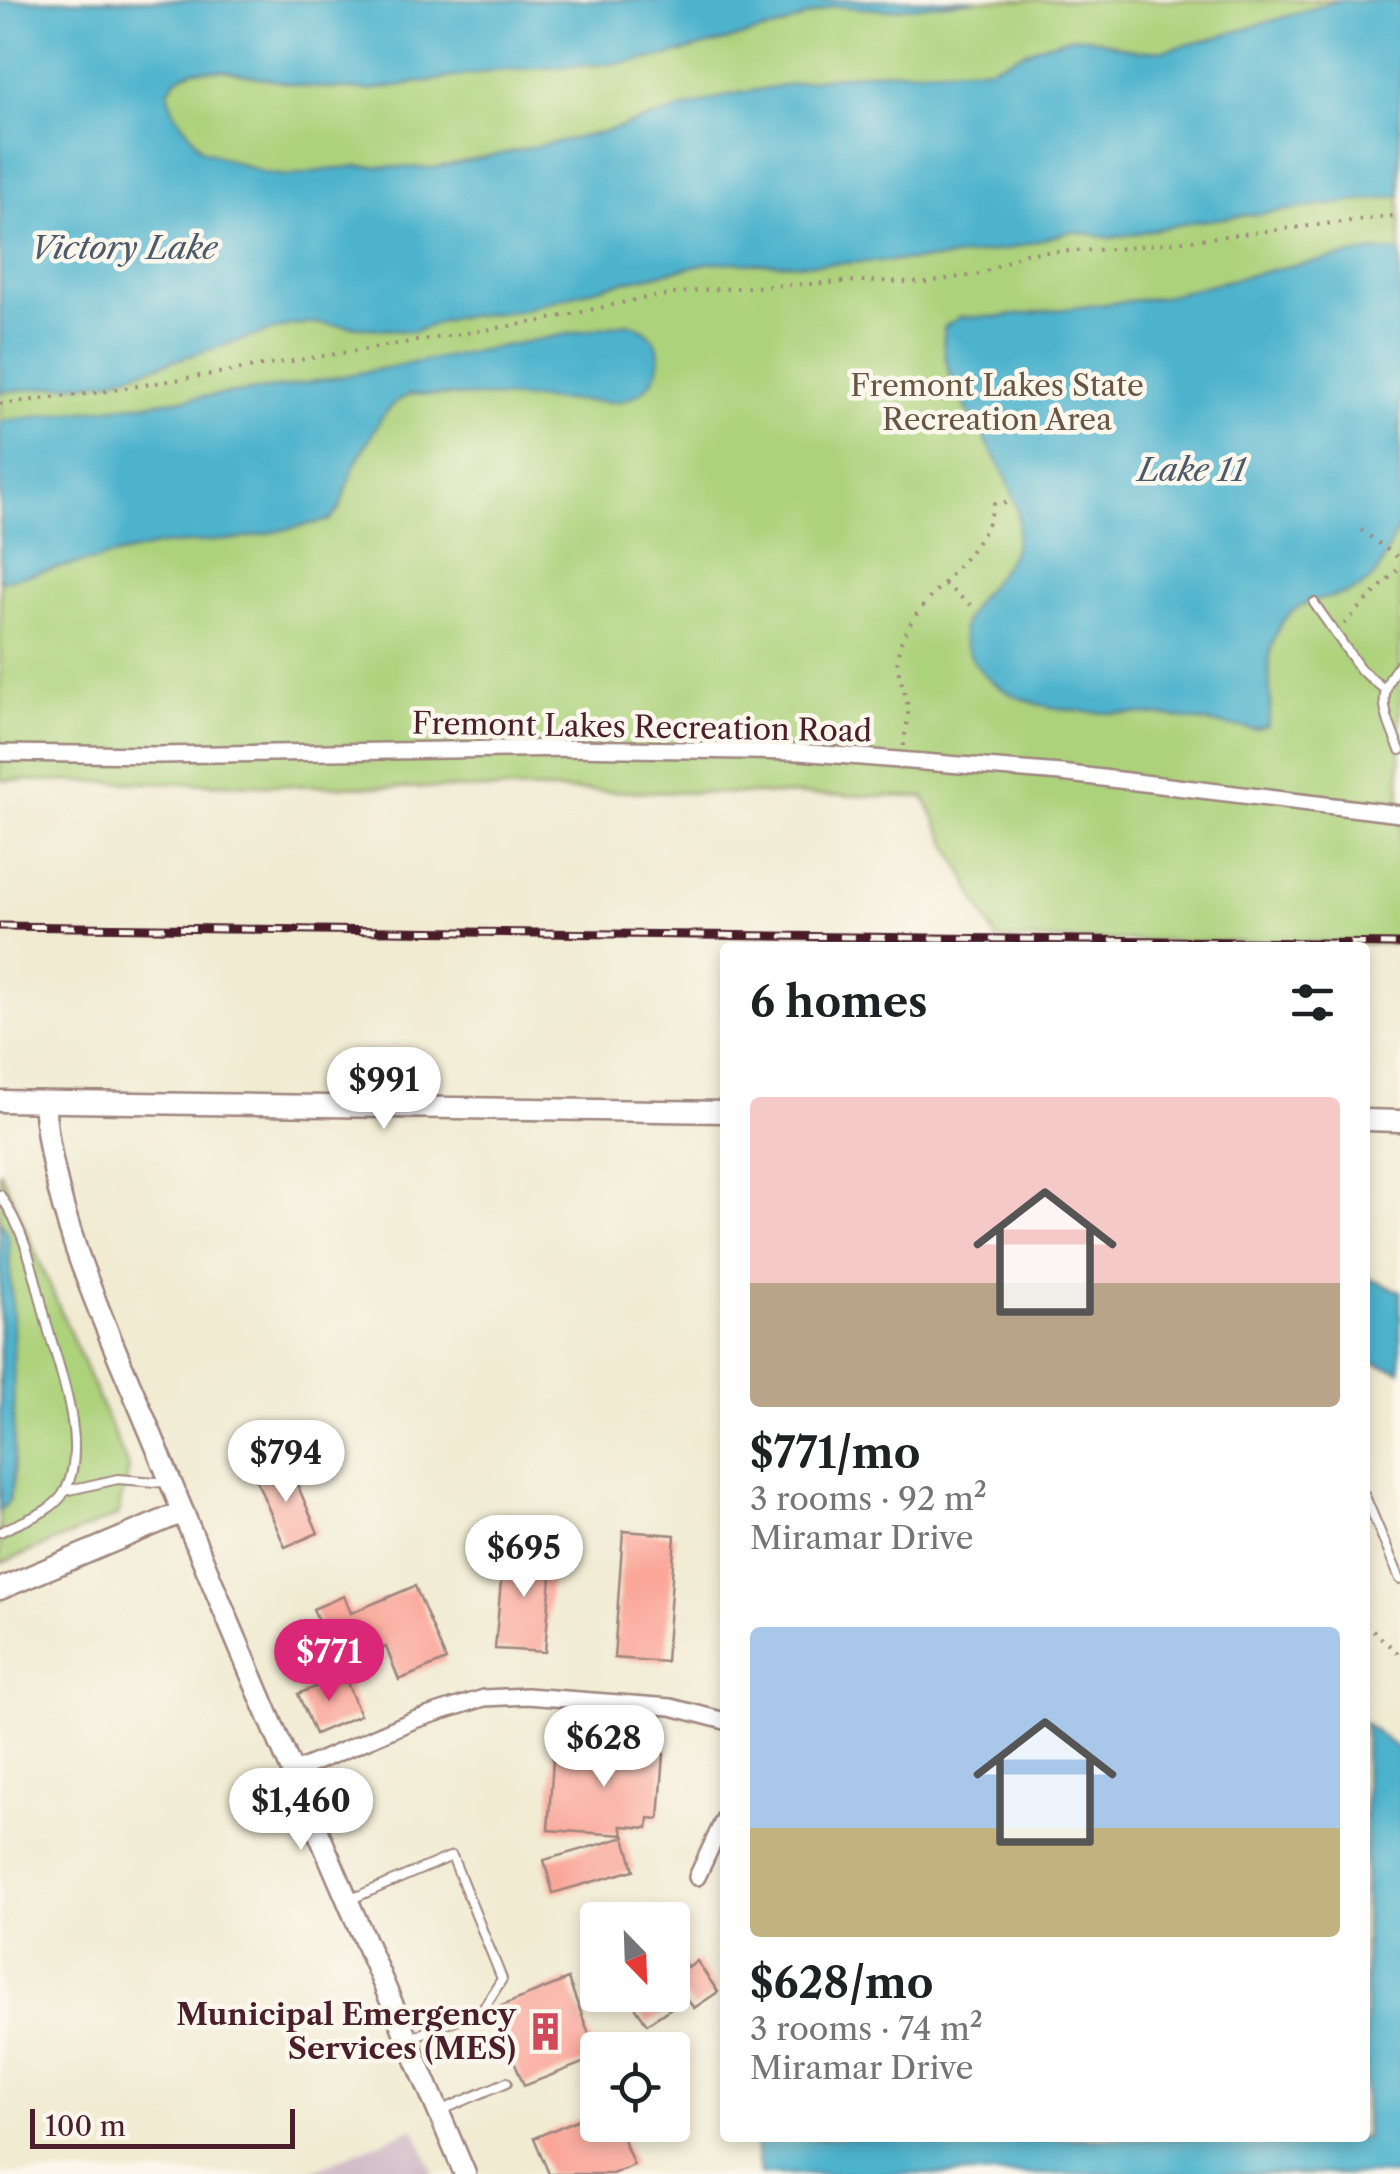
<!DOCTYPE html>
<meta charset="utf-8">
<style>
:root{--surface:#fff;--page:#f2f2f2;--text:#202124;--muted:#757577;--accent:#db2777}
body{margin:0;font-family:"Libre Caslon Text",serif;background:var(--page);color:var(--text);height:100vh;display:flex;flex-direction:column;font-size:38px;white-space:nowrap}
*{box-sizing:border-box;margin:0}
p{font-size:32px;color:var(--muted)}
.icon{flex:none;width:55px;height:55px;fill:none;stroke:currentColor;stroke-width:2;stroke-linecap:round;stroke-linejoin:round}
.map{position:relative;flex:1;overflow:hidden}
.drawer{position:absolute;left:720px;top:942px;width:650px;height:1200px;display:flex;flex-direction:column;background:var(--surface);border-radius:10px;box-shadow:0 5px 15px #0003}
.drawer>*{flex:none}
.needle{width:65px;rotate:157deg}
.fabs{position:absolute;left:580px;top:1902px;display:grid;gap:20px}
.fabs a{display:grid;place-items:center;width:110px;height:110px;border-radius:10px;background:var(--surface);box-shadow:0 5px 15px #0003;font-size:50px}
.scale{position:absolute;left:30px;bottom:25px;width:265px;box-sizing:border-box;padding-left:10px;border:5px solid #4a1f2b;border-top:0;font-size:28px;line-height:35px;white-space:nowrap;color:#4a1f2b;-webkit-text-stroke:8px #fbf7ec;paint-order:stroke}
.price{position:absolute;translate:-50% -85px;padding:0 22px;border-radius:35px;background:#fff;color:#222;font-size:32px;line-height:65px;filter:drop-shadow(0 2px 5px #0008)}
.price::after{content:'';position:absolute;left:50%;top:60px;width:30px;height:22px;margin-left:-15px;background:inherit;clip-path:polygon(0 0,100% 0,50% 100%)}
.price.selected{background:var(--accent);color:#fff}
ul{padding:0;list-style:none}
li{display:grid;align-content:center;gap:20px;height:530px;padding:0 30px}
li span{display:grid;place-items:center;height:310px;border-radius:10px;color:#555}
li>.icon{margin-inline-start:auto}
span .icon{width:180px;height:180px;fill:#fffc;stroke-width:1}
li b{font-size:42px}
h2{display:flex;justify-content:space-between;align-items:center;height:120px;padding:0 30px;font-size:42px}
.map>svg:first-child{display:block}
.industrial{fill:#d2bdc8}
.green{fill:#add27c;stroke:#7c7854;stroke-width:2.5}
.water{fill:#4eb3cd;stroke:#4c697c;stroke-width:2.5}
.building{fill:#faa598}
.lines{fill:none;stroke-linecap:round;stroke-linejoin:round}
.lane-casing{stroke:#9e857e;stroke-width:12}
.street-casing{stroke:#9e857e;stroke-width:20}
.secondary-casing{stroke:#9e857e;stroke-width:25}
.path{stroke:#9e857e;stroke-width:4;stroke-dasharray:2.5 8;stroke-linecap:butt}
.lane{stroke:#fff;stroke-width:8}
.street{stroke:#fff;stroke-width:15}
.secondary{stroke:#fff;stroke-width:20}
.rail-casing{stroke:#4a1f2b;stroke-width:9}
.rail{stroke:#fbf7ec;stroke-width:5;stroke-dasharray:15;stroke-linecap:butt}
.labels{text-anchor:middle;dominant-baseline:central;stroke-width:9;stroke-linejoin:round;paint-order:stroke}
.park-label{font-size:30px;fill:#685543;stroke:#fbf7ec}
.street-label{font-size:30px;fill:#4a1f2b;stroke:#fbf7ec}
.poi-label{font-size:30px;font-weight:bold;fill:#4a1f2b;stroke:#fbf7ec;text-anchor:end}
.water-label{font-size:32px;font-style:italic;fill:#4c5a6c;stroke:#fbf7ec}
</style>
<div class="map">
<svg width="1400" height="2174" viewBox="0 0 1400 2174">
<rect width="100%" height="100%" fill="#fbf7ec"/>
<filter id="ink" filterUnits="userSpaceOnUse"><feTurbulence type="fractalNoise" baseFrequency=".01" numOctaves="2"/><feDisplacementMap in="SourceGraphic" scale="20" xChannelSelector="R" yChannelSelector="G"/><feConvolveMatrix kernelMatrix="1 2 1 2 8 2 1 2 1" color-interpolation-filters="sRGB"/></filter>
<filter id="wash" filterUnits="userSpaceOnUse"><feTurbulence type="fractalNoise" baseFrequency=".0048" numOctaves="4" result="noise"/><feDisplacementMap in="SourceGraphic" scale="40" xChannelSelector="R" yChannelSelector="G"/><feGaussianBlur stdDeviation="2.25" result="paint"/><feColorMatrix in="noise" values="0 0 0 0 0 0 0 0 0 0 0 0 0 0 0 0 0 1.4 0 .05"/><feComposite in="paint" operator="in"/></filter>
<g filter="url(#wash)">
<rect width="100%" height="100%" fill="#f1ebd2"/>
<path class="industrial" d="M 414,2128 L 434,2174 L 305,2174 Z"/>
<g class="green">
<path d="M 0,0 L 1400,0 L 1400,944 L 996,939 L 924,797 L 0,780 Z"/>
<path d="M 0,1170 L 129,1469 L 117,1516 L 0,1564 Z"/>
</g>
<g class="water">
<path d="M 0,0 L 975,0 L 887,10 L 832,6 L 783,26 L 667,56 L 623,63 L 495,71 L 370,90 L 308,87 L 223,70 L 194,70 L 178,77 L 168,90 L 173,110 L 202,150 L 265,173 L 286,176 L 356,166 L 434,168 L 604,132 L 729,95 L 823,78 L 871,72 L 990,67 L 1042,45 L 1073,37 L 1088,37 L 1139,51 L 1164,50 L 1212,39 L 1339,0 L 1400,0 L 1400,196 L 1193,222 L 1112,238 L 1073,231 L 1009,249 L 941,259 L 822,264 L 713,262 L 609,285 L 518,311 L 452,318 L 413,332 L 314,323 L 291,325 L 107,381 L 0,392 Z"/>
<path d="M 1374,251 L 1400,252 L 1400,526 C 1385,546 1387,569 1364,585 C 1334,607 1293,587 1274,639 C 1263,667 1276,698 1267,726 L 1256,729 C 1225,726 1195,720 1165,716 C 1103,710 1012,721 973,660 C 967,650 960,637 964,624 C 979,582 1026,567 1017,510 C 1007,449 935,393 944,327 L 960,317 L 998,317 L 1162,297 L 1279,268 Z"/>
<path d="M 627,323 C 679,335 664,398 613,402 L 410,394 L 396,402 L 382,417 L 353,468 L 340,508 L 330,520 L 240,539 L 161,545 L 0,581 L 0,421 L 284,387 Z"/>
<path d="M 0,1219 L 8,1234 L 13,1319 L 14,1457 L 13,1485 L 9,1501 L 0,1512 Z"/>
<path d="M 1365,1277 L 1400,1291 L 1400,1371 L 1365,1360 Z"/>
<path d="M 1365,1723 L 1400,1750 L 1400,2174 L 760,2174 L 755,2138 L 1365,2138 Z"/>
</g>
<g id="blocks">
<g class="building">
<path d="M 288,1463 L 318,1533 L 285,1547 L 255,1477 Z"/>
<path d="M 623,1531 L 675,1535 L 666,1662 L 614,1658 Z"/>
<path d="M 504,1548 L 553,1551 L 545,1652 L 495,1649 Z"/>
<path d="M 415,1586 L 446,1660 L 399,1680 L 386,1647 L 343,1665 L 332,1637 L 327,1639 L 313,1609 L 344,1596 L 351,1613 Z"/>
<path d="M 344,1675 L 360,1715 L 315,1734 L 298,1694 Z"/>
<path d="M 554,1746 L 664,1754 L 659,1819 L 649,1818 L 648,1828 L 621,1826 L 624,1835 L 548,1830 Z"/>
<path d="M 625,1837 L 634,1870 L 553,1893 L 544,1860 Z"/>
<path d="M 672,1945 L 688,1968 L 697,1961 L 718,1992 L 694,2008 L 686,1998 L 647,2024 L 627,1995 L 672,1995 Z"/>
<path d="M 568,1979 L 598,2057 L 524,2086 L 494,2009 Z"/>
<path d="M 598,2111 L 598,2125 L 617,2125 L 634,2165 L 612,2174 L 549,2174 L 534,2138 Z"/>
</g>
</g>
</g>
<g filter="url(#ink)">
<use href="#blocks" fill-opacity="0" stroke="#9e857e" stroke-width="2.5"/>
<g class="lines">
<defs>
<g id="lane">
<path d="M 1314,603 L 1361,670 L 1384,689"/>
<path d="M 1400,664 C 1374,693 1386,717 1400,750"/>
<path d="M 0,1195 C 29,1237 36,1284 49,1332 C 62,1376 88,1448 65,1491 C 53,1513 21,1521 0,1532"/>
<path d="M 65,1491 L 118,1479 L 169,1483"/>
<path d="M 1365,1496 L 1400,1579"/>
<path d="M 349,1900 L 452,1856 L 502,1979 L 483,2009 L 408,2039"/>
<path d="M 442,2110 L 507,2082"/>
</g>
<g id="street">
<path d="M 0,753 L 158,755 L 567,748 L 799,752 L 1061,773 L 1400,814"/>
<path d="M 293,1772 L 414,1720 L 484,1698 L 527,1696 L 671,1707 L 725,1721"/>
<path d="M 697,1877 L 725,1817"/>
</g>
<g id="secondary">
<path d="M 0,1101 L 725,1112"/>
<path d="M 44,1102 C 53,1227 116,1346 162,1461 C 259,1700 364,1936 465,2174"/>
<path d="M 1365,1120 L 1400,1121"/>
<path d="M 0,1589 L 183,1512"/>
</g>
</defs>
<use href="#lane" class="lane-casing"/>
<use href="#street" class="street-casing"/>
<use href="#secondary" class="secondary-casing"/>
<g class="path">
<path d="M 0,404 L 94,393 L 541,321 L 639,299 L 702,290 L 860,281 L 928,282 L 980,274 L 1025,253 L 1116,249 L 1400,215"/>
<path d="M 1361,530 L 1400,559"/>
<path d="M 944,584 L 972,606"/>
<path d="M 1344,624 L 1400,567"/>
<path d="M 904,746 C 904,733 909,720 908,708 C 906,690 895,673 898,654 C 906,602 982,563 994,504 L 1010,503"/>
<path d="M 1365,1623 L 1400,1655"/>
</g>
<use href="#lane" class="lane"/>
<use href="#street" class="street"/>
<use href="#secondary" class="secondary"/>
<defs>
<path id="rail" d="M 0,926 L 1400,944"/>
</defs>
<use href="#rail" class="rail-casing"/>
<use href="#rail" class="rail"/>
</g>
</g>
<defs>
<symbol id="building-bare" viewBox="-9 -9 18 18"><path d="M-4-6H4V6H1V3H-1V6H-4ZM-2.5-4.3h1.7v1.8h-1.7ZM.8-4.3h1.7v1.8H.8ZM-2.5-1h1.7V.8h-1.7ZM.8-1h1.7V.8H.8Z" fill="#d1495b" stroke="#fbf7ec" stroke-width="2.5" paint-order="stroke"/></symbol>
</defs>
<g fill-rule="evenodd">
<use href="#building-bare" x="518" y="2004" width="55" height="55"/>
</g>
<g class="labels">
<g class="park-label">
<text x="997" y="385">Fremont Lakes State<tspan x="997" dy="34">Recreation Area</tspan></text>
</g>
<g class="street-label">
<text transform="translate(642 727) rotate(1)">Fremont Lakes Recreation Road</text>
</g>
<g class="poi-label">
<text x="516" y="2014">Municipal Emergency<tspan x="516" dy="34">Services (MES)</tspan></text>
</g>
<g class="water-label">
<text x="124" y="247">Victory Lake</text>
<text x="1192" y="469">Lake 11</text>
</g>
</g>
</svg>
<div class="fabs">
<a><svg class="needle" viewBox="-14 -14 28 28"><path d="M0-13l5 13h-10z" fill="#e53935"/><path d="M0 13l5-13h-10z" fill="#757577"/></svg></a>
<a><svg class="icon" aria-label="locate" viewBox="0 0 24 24"><circle cx="12" cy="12" r="6"/><path d="M12 2v4M12 18v4M2 12h4M18 12h4"/></svg></a>
</div>
<div class="scale">100 m</div>
<b class="price" style="left:384px;top:1132px">$991</b>
<b class="price" style="left:286px;top:1505px">$794</b>
<b class="price" style="left:524px;top:1600px">$695</b>
<b class="price selected" style="left:329px;top:1704px">$771</b>
<b class="price" style="left:604px;top:1790px">$628</b>
<b class="price" style="left:301px;top:1853px">$1,460</b>
<section class="drawer">
<h2>6 homes<svg class="icon" aria-label="filters" viewBox="0 0 24 24"><path d="M4 7h16M4 17h16"/><circle cx="9" cy="7" r="2"/><circle cx="15" cy="17" r="2"/></svg></h2>
<ul>
<li><span style="background:linear-gradient(#f6c9c9 60%,#b9a48a 0)"><svg class="icon" aria-label="home" viewBox="0 0 24 24"><path d="M3 11l9-7 9 7M6 9v11h12V9"/></svg></span><div><b>$771/mo</b><p>3 rooms · 92 m²</p><p>Miramar Drive</p></div></li>
<li><span style="background:linear-gradient(#a9c7e8 65%,#c2b280 0)"><svg class="icon" aria-label="home" viewBox="0 0 24 24"><path d="M3 11l9-7 9 7M6 9v11h12V9"/></svg></span><div><b>$628/mo</b><p>3 rooms · 74 m²</p><p>Miramar Drive</p></div></li>
</ul>
</section>
</div>
